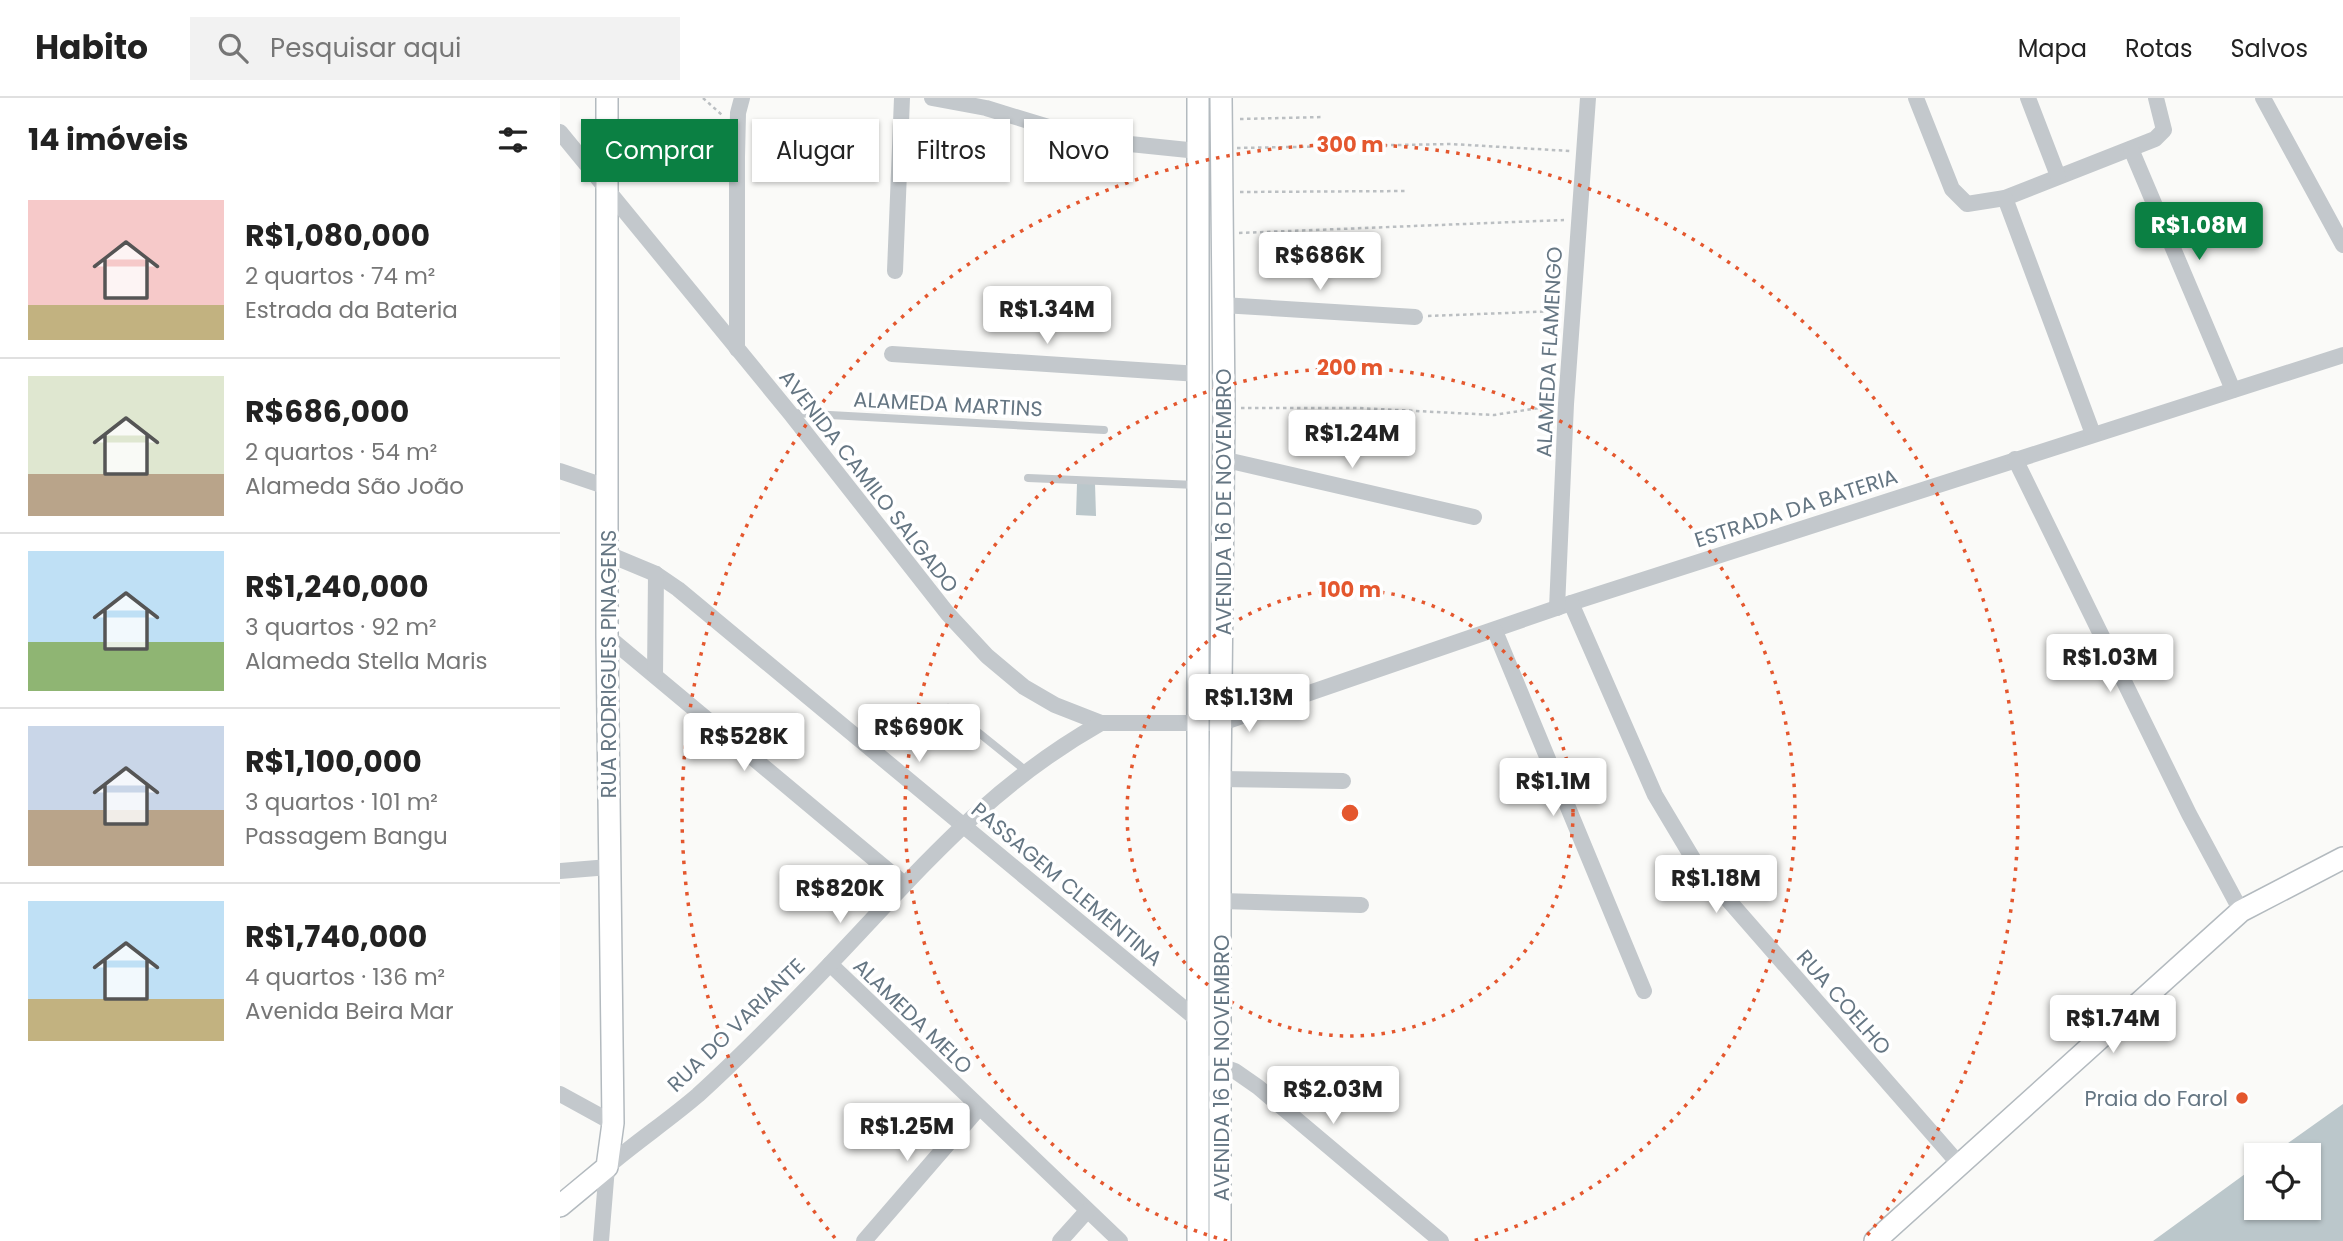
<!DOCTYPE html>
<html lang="pt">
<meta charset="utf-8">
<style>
:root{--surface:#fff;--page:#f2f2f2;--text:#222;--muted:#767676;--line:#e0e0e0;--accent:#0b8043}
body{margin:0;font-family:Poppins,sans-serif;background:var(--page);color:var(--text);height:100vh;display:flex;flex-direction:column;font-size:26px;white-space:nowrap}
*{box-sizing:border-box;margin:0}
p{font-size:23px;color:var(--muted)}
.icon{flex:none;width:38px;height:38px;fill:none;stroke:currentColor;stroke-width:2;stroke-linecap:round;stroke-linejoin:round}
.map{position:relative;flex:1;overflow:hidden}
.panel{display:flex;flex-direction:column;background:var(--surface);width:560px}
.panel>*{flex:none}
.top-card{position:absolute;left:21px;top:21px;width:665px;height:63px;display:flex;gap:14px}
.buttons{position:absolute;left:1684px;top:1045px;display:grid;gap:14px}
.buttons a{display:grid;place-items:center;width:77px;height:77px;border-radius:0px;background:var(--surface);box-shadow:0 2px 5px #0004;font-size:35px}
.price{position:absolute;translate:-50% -60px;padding:0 16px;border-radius:7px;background:#fff;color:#222;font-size:23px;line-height:46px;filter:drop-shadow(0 2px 4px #0008)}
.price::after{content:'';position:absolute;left:50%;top:42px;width:21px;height:16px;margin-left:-10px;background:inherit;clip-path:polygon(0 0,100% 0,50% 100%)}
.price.on{background:var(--accent);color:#fff}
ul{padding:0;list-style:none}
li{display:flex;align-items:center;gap:21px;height:175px;padding:0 28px}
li+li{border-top:2px solid var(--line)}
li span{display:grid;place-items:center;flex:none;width:196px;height:140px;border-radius:0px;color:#555}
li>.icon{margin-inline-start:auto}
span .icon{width:84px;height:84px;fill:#fffc;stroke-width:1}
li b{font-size:30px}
h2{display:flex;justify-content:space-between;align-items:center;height:84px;padding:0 28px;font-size:30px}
.chip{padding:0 24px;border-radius:0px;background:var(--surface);box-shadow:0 2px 5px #0004;font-size:24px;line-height:63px}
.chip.on{background:var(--accent);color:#fff}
header{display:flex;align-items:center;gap:42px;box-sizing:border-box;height:98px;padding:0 35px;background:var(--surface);border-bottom:2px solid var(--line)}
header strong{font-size:33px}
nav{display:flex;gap:38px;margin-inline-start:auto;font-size:24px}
.search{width:490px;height:63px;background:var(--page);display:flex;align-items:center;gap:18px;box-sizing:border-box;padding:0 24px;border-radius:0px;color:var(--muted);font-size:26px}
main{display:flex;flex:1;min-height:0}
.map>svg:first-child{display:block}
.water{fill:#bbc7cb}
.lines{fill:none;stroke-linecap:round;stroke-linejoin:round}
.secondary-casing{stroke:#b3babf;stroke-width:24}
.path{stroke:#bbbfc2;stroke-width:2.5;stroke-dasharray:3.5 3.5;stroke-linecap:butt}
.lane{stroke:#c3c8cc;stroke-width:8}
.street{stroke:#c3c8cc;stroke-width:16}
.secondary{stroke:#fff;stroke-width:21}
.ring{fill:none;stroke:#e4572e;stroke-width:3.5;stroke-dasharray:3.5 7}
.poi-dot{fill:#e4572e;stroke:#fff;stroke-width:2.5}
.labels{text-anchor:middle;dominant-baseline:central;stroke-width:7;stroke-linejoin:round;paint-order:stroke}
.street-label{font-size:21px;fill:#657683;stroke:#fff}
.poi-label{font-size:21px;fill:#657683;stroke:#fff;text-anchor:end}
.centre{fill:#e4572e;stroke:#fff;stroke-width:3.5}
.ring-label{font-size:21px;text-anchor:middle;font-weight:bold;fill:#e4572e;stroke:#fff;stroke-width:7;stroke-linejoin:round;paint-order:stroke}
</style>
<header>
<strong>Habito</strong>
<div class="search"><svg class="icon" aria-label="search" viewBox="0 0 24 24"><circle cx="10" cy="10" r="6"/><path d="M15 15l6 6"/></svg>Pesquisar aqui</div>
<nav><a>Mapa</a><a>Rotas</a><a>Salvos</a></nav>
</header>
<main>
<section class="panel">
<h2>14 imóveis<svg class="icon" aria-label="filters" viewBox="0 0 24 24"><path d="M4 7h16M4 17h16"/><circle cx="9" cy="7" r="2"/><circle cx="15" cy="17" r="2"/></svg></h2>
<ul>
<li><span style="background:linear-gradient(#f6c9c9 75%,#c2b280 0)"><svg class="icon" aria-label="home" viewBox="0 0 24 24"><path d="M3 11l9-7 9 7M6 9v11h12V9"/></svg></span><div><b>R$1,080,000</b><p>2 quartos · 74 m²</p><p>Estrada da Bateria</p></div></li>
<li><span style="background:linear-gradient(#dfe7d0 70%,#b9a48a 0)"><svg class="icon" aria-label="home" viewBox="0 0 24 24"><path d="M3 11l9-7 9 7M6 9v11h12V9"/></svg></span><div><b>R$686,000</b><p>2 quartos · 54 m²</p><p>Alameda São João</p></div></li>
<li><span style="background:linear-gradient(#bfe0f5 65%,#8fb573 0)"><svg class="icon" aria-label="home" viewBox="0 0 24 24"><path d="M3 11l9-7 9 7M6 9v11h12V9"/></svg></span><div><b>R$1,240,000</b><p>3 quartos · 92 m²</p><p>Alameda Stella Maris</p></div></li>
<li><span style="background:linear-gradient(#c9d6e8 60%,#b9a48a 0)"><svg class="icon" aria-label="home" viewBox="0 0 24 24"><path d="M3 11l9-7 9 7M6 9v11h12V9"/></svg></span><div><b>R$1,100,000</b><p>3 quartos · 101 m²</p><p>Passagem Bangu</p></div></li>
<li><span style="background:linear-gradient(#bfe0f5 70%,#c2b280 0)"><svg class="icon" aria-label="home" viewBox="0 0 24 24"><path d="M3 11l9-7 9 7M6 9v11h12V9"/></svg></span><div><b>R$1,740,000</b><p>4 quartos · 136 m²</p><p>Avenida Beira Mar</p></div></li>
</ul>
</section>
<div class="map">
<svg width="1783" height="1143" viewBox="0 0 1783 1143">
<rect width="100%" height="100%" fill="#fafaf8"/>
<g class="water">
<path d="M 517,385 L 535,386 L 536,418 L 516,417 Z"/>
<path d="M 1783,1006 L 1783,1143 L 1593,1143 L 1696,1068 L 1696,1110 L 1748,1110 L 1748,1057 L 1711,1057 Z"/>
</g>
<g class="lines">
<defs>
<g id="secondary">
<path d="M 638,0 L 638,1143"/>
<path d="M 0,1108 L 47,1069 L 53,1025 L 47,538 L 47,0"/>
<path d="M 660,1143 L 660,681 L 664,310 L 661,0"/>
<path d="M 1315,1143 L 1681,813 L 1783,760"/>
</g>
</defs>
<use href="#secondary" class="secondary-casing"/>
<g class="path">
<path d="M 143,0 L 162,17"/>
<path d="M 680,21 L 764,19"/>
<path d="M 677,50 L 891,46 L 1010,53"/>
<path d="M 680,94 L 848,93"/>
<path d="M 679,135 L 1004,122"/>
<path d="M 868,218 L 998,213"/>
<path d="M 681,310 L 798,310 L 934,317 L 992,308"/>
</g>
<g class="lane">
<path d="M 233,315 L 544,332"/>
<path d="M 468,380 L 636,387"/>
<path d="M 388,610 L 465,672"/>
</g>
<g class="street">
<path d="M 372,0 L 426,10 L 531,42 L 638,53"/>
<path d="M 1356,0 L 1392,91 L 1407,106 L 1445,100 L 1595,41 L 1604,32 L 1596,0"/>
<path d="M 1468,0 L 1498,78"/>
<path d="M 1703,0 L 1783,147"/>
<path d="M 0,34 L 230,315 L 388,516 L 427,558 L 464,589 L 495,607 L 541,625 L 662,625 L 1011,505 L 1783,257"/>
<path d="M 1571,51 L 1673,292"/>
<path d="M 1445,100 L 1533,336"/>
<path d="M 335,173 L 342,0"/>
<path d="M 662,207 L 855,219"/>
<path d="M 177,251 L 177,59 L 178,15 L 182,0"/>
<path d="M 332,256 L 639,276"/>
<path d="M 662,361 L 914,419"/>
<path d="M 1455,361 L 1629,716 L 1681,813"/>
<path d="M 0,373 L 47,389"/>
<path d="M 48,456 L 96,476 L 118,491 L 639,923"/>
<path d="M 1011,505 L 1095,697 L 1135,764 L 1399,1066"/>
<path d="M 997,510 L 1006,306 L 1028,0"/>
<path d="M 935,533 L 1084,893"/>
<path d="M 47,538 L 343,785"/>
<path d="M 95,577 L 96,476"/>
<path d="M 651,596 L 706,611"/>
<path d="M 660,681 L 783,683"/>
<path d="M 0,773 L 49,769"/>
<path d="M 662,803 L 801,807"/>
<path d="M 270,866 L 560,1143"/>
<path d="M 652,965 L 675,973 L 698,989 L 881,1143"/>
<path d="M 0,996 L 53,1025"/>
<path d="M 41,1143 L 47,1069 C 76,1044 109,1022 138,997 C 183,956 227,911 270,866 C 359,773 426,690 541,625"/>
<path d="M 304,1143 L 418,1011"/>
<path d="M 500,1143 L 527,1113"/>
</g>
<use href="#secondary" class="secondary"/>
</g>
<g class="ring">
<circle cx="790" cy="715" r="223"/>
<path d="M667 1143A445 445 0 1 1 913 1143"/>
<path d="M275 1140A668 668 0 1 1 1305 1140"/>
</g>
<circle class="poi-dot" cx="1682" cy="1000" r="7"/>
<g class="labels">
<g class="street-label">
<text transform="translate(989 254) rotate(-87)">ALAMEDA FLAMENGO</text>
<text transform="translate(388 306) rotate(3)">ALAMEDA MARTINS</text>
<text transform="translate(309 383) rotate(52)">AVENIDA CAMILO SALGADO</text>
<text transform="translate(663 404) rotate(-90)">AVENIDA 16 DE NOVEMBRO</text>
<text transform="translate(1236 410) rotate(-18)">ESTRADA DA BATERIA</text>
<text transform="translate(48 566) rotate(-90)">RUA RODRIGUES PINAGENS</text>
<text transform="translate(507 786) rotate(40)">PASSAGEM CLEMENTINA</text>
<text transform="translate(1284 904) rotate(49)">RUA COELHO</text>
<text transform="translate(353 918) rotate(44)">ALAMEDA MELO</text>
<text transform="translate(176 927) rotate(-44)">RUA DO VARIANTE</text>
<text transform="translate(661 970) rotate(-90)">AVENIDA 16 DE NOVEMBRO</text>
</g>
<g class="poi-label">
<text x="1668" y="1000">Praia do Farol</text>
</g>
</g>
<circle cx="790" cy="715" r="10" class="centre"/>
<g class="ring-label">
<text x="790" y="54">300 m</text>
<text x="790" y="277">200 m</text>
<text x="790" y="499">100 m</text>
</g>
</svg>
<div class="buttons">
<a><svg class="icon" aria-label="locate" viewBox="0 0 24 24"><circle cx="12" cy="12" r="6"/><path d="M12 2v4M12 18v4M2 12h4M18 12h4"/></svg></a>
</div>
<b class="price on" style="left:1639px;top:164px">R$1.08M</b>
<b class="price" style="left:760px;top:194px">R$686K</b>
<b class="price" style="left:487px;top:248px">R$1.34M</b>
<b class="price" style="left:792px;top:372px">R$1.24M</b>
<b class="price" style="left:1550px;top:596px">R$1.03M</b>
<b class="price" style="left:689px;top:636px">R$1.13M</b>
<b class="price" style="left:359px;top:666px">R$690K</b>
<b class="price" style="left:184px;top:675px">R$528K</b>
<b class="price" style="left:993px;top:720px">R$1.1M</b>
<b class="price" style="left:1156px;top:817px">R$1.18M</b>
<b class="price" style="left:280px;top:827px">R$820K</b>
<b class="price" style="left:1553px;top:957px">R$1.74M</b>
<b class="price" style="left:773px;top:1028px">R$2.03M</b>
<b class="price" style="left:347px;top:1065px">R$1.25M</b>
<div class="top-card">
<a class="chip on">Comprar</a>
<a class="chip">Alugar</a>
<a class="chip">Filtros</a>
<a class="chip">Novo</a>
</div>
</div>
</main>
